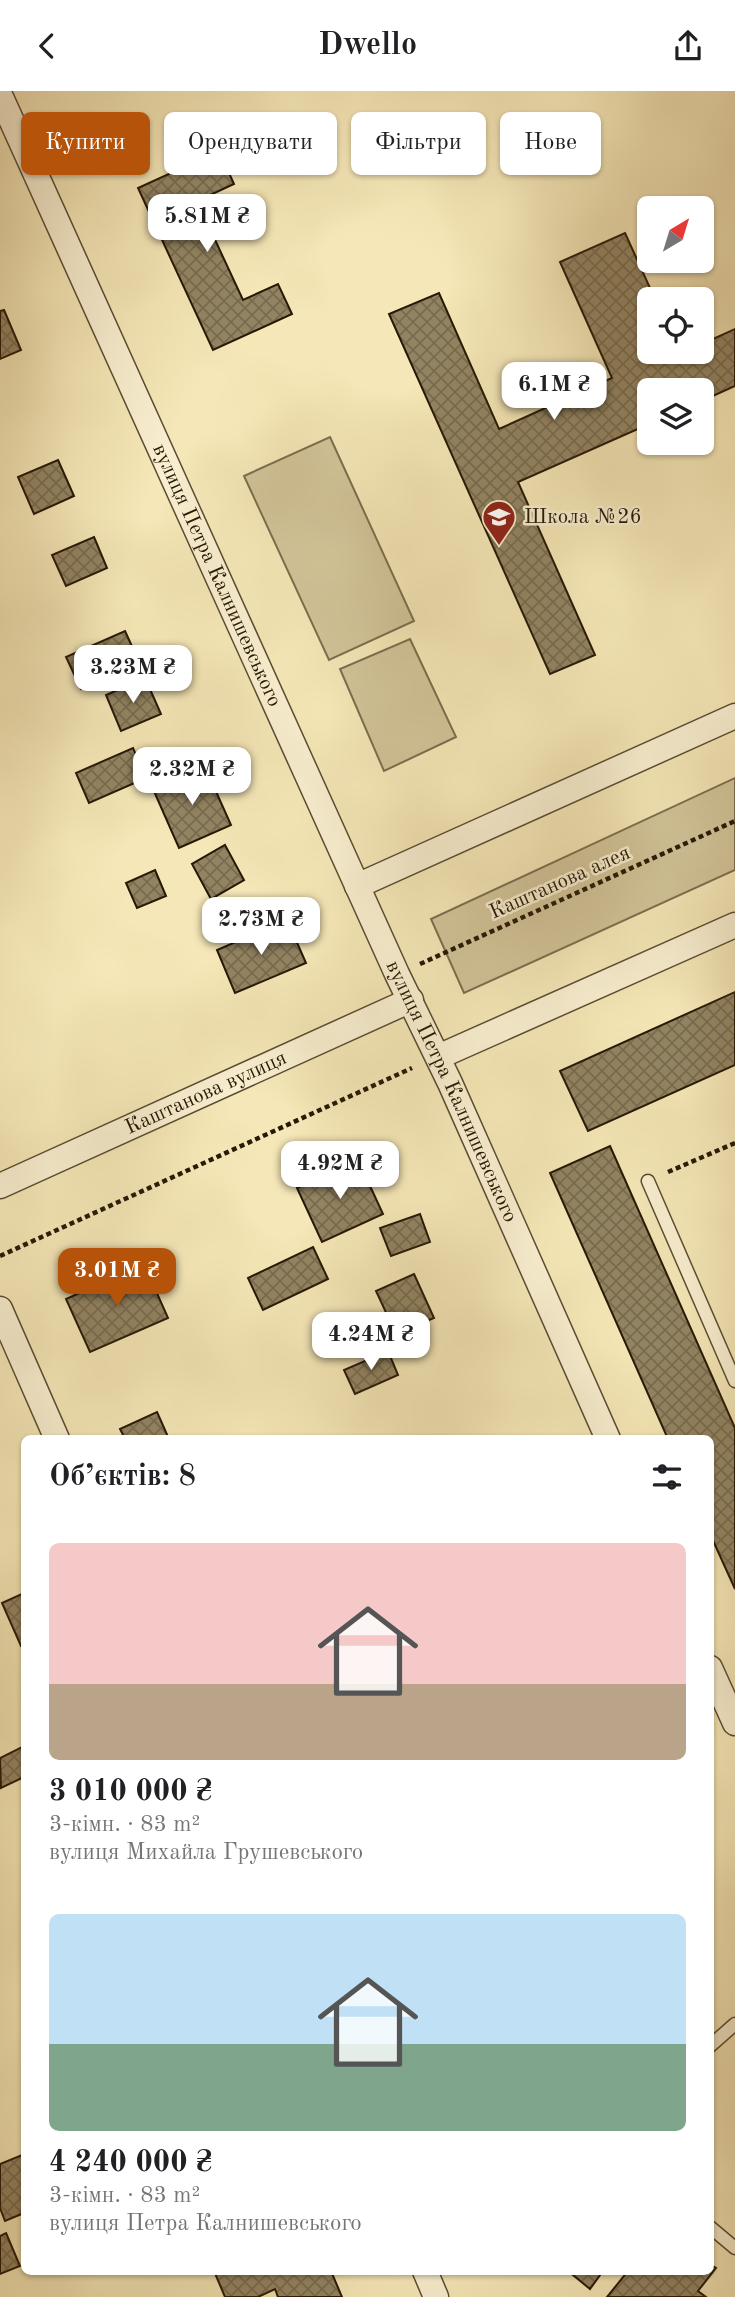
<!DOCTYPE html>
<html lang="uk">
<meta charset="utf-8">
<style>
:root{--surface:#fff;--page:#f2f2f2;--text:#202124;--muted:#757577;--accent:#b45309}
body{margin:0;font-family:"Old Standard TT",serif;background:var(--page);color:var(--text);height:100vh;display:flex;flex-direction:column;font-size:26px;white-space:nowrap}
*{box-sizing:border-box;margin:0}
p{font-size:23px;color:var(--muted)}
.icon{flex:none;width:38px;height:38px;fill:none;stroke:currentColor;stroke-width:2;stroke-linecap:round;stroke-linejoin:round}
.map{position:relative;flex:1;overflow:hidden}
.drawer{position:absolute;left:21px;top:1344px;width:693px;height:840px;display:flex;flex-direction:column;background:var(--surface);border-radius:10px;box-shadow:0 2px 5px #0004}
.drawer>*{flex:none}
.banner{position:absolute;left:21px;top:21px;width:693px;height:63px;display:flex;gap:14px}
.needle{width:46px;rotate:38deg}
.controls{position:absolute;left:637px;top:105px;display:grid;gap:14px}
.controls a{display:grid;place-items:center;width:77px;height:77px;border-radius:10px;background:var(--surface);box-shadow:0 2px 5px #0004;font-size:35px}
.price{position:absolute;translate:-50% -60px;padding:0 16px;border-radius:14px;background:#fff;color:#222;font-size:23px;line-height:46px;filter:drop-shadow(0 2px 4px #0008)}
.price::after{content:'';position:absolute;left:50%;top:42px;width:21px;height:16px;margin-left:-10px;background:inherit;clip-path:polygon(0 0,100% 0,50% 100%)}
.price.current{background:var(--accent);color:#fff}
ul{padding:0;list-style:none}
li{display:grid;align-content:center;gap:14px;height:371px;padding:0 28px}
li span{display:grid;place-items:center;height:217px;border-radius:10px;color:#555}
li>.icon{margin-inline-start:auto}
span .icon{width:126px;height:126px;fill:#fffc;stroke-width:1}
li b{font-size:30px}
h2{display:flex;justify-content:space-between;align-items:center;height:84px;padding:0 28px;font-size:30px}
.tag{padding:0 24px;border-radius:10px;background:var(--surface);box-shadow:0 2px 5px #0004;font-size:24px;line-height:63px}
.tag.current{background:var(--accent);color:#fff}
header{display:flex;justify-content:space-between;align-items:center;height:91px;padding:0 28px;background:var(--surface);font-size:32px;font-weight:800}
.map>svg:first-child{display:block}
.grass{fill:#d2c499;stroke:#7c6e4f;stroke-width:2}
.building{fill:url(#building-cross-hatch);stroke:#271805;stroke-width:2}
.lines{fill:none;stroke-linecap:round;stroke-linejoin:round}
.service-casing{stroke:#5a4c32;stroke-width:15}
.minor-casing{stroke:#5a4c32;stroke-width:27}
.path{stroke:#271805;stroke-width:4.5;stroke-dasharray:5 3.5;stroke-linecap:butt}
.service{stroke:#f8efd0;stroke-width:12}
.minor{stroke:#f8efd0;stroke-width:24}
.labels{text-anchor:middle;dominant-baseline:central;stroke-width:5;stroke-linejoin:round;paint-order:stroke}
.poi-label{font-size:21px;fill:#271805;stroke:#f8efd0;text-anchor:start}
.street-label{font-size:21px;fill:#271805;stroke:#f8efd0}
</style>
<header><svg class="icon" aria-label="back" viewBox="0 0 24 24"><path d="M15 5l-7 7 7 7"/></svg>Dwello<svg class="icon" aria-label="share" viewBox="0 0 24 24"><path d="M12 15V3M7 8l5-5 5 5M5 13v7h14v-7"/></svg></header>
<div class="map">
<svg width="735" height="2206" viewBox="0 0 735 2206">
<defs>
<pattern id="building-cross-hatch" width="8" height="8" patternUnits="userSpaceOnUse" patternTransform="scale(1.75)"><rect width="8" height="8" fill="#928462"/><path d="M0 0l8 8M0 8l8-8" fill="none" stroke="#776b4f"/></pattern>
</defs>
<rect width="100%" height="100%" fill="#f5e7b7"/>
<filter id="stains"><feTurbulence type="fractalNoise" baseFrequency=".00286" numOctaves="4"/><feColorMatrix values="0 0 0 0 .2 0 0 0 0 .09 0 0 0 0 .02 0 0 0 .5 -.17"/></filter>
<radialGradient id="worn" r=".72"><stop offset=".6" stop-color="#630" stop-opacity="0"/><stop offset="1" stop-color="#630" stop-opacity=".3"/></radialGradient>
<g class="grass">
<path d="M 330,346 L 414,530 L 329,569 L 244,385 Z"/>
<path d="M 410,548 L 456,646 L 384,680 L 340,578 Z"/>
<path d="M 735,687 L 735,779 L 464,902 L 431,828 Z"/>
</g>
<g class="building">
<path d="M 219,60 L 234,93 L 197,110 L 243,209 L 278,193 L 292,223 L 213,259 L 138,97 Z"/>
<path d="M 625,142 L 655,208 L 649,208 L 649,261 L 678,261 L 680,263 L 685,261 L 702,261 L 702,253 L 735,238 L 735,295 L 702,310 L 702,299 L 649,299 L 649,333 L 518,391 L 595,564 L 550,583 L 389,223 L 439,202 L 499,338 L 612,287 L 560,171 Z"/>
<path d="M 4,219 L 21,259 L 0,268 L 0,220 Z"/>
<path d="M 58,369 L 74,405 L 34,423 L 18,386 Z"/>
<path d="M 94,446 L 107,477 L 66,495 L 52,464 Z"/>
<path d="M 125,540 L 140,573 L 81,598 L 66,566 Z"/>
<path d="M 145,587 L 161,623 L 121,640 L 106,604 Z"/>
<path d="M 133,657 L 146,687 L 89,712 L 76,682 Z"/>
<path d="M 205,676 L 231,734 L 179,757 L 153,698 Z"/>
<path d="M 225,754 L 244,789 L 211,808 L 192,773 Z"/>
<path d="M 155,779 L 166,805 L 137,817 L 126,792 Z"/>
<path d="M 287,829 L 306,872 L 235,902 L 217,859 Z"/>
<path d="M 735,901 L 735,974 L 588,1040 L 560,980 Z"/>
<path d="M 610,1055 L 735,1337 L 735,1498 L 710,1443 L 710,1348 L 668,1348 L 550,1082 Z"/>
<path d="M 358,1069 L 383,1123 L 322,1151 L 297,1097 Z"/>
<path d="M 420,1123 L 430,1151 L 391,1165 L 380,1137 Z"/>
<path d="M 313,1156 L 328,1188 L 263,1219 L 248,1187 Z"/>
<path d="M 144,1173 L 168,1227 L 90,1261 L 66,1208 Z"/>
<path d="M 414,1183 L 434,1227 L 396,1243 L 376,1200 Z"/>
<path d="M 388,1260 L 398,1284 L 355,1303 L 344,1279 Z"/>
<path d="M 157,1321 L 169,1348 L 125,1348 L 120,1338 Z"/>
<path d="M 24,1502 L 24,1554 L 21,1555 L 2,1512 Z"/>
<path d="M 24,1655 L 24,1686 L 1,1697 L 0,1667 Z"/>
<path d="M 22,2064 L 24,2072 L 24,2122 L 5,2130 L 0,2117 L 0,2073 Z"/>
<path d="M 6,2142 L 20,2175 L 0,2183 L 0,2145 Z"/>
<path d="M 710,2173 L 716,2177 L 698,2200 L 706,2206 L 607,2206 L 628,2180 L 710,2180 Z"/>
<path d="M 214,2180 L 331,2180 L 342,2206 L 278,2206 L 275,2198 L 258,2206 L 225,2206 Z"/>
<path d="M 568,2180 L 603,2180 L 590,2198 Z"/>
</g>
<g class="lines">
<defs>
<g id="service">
<path d="M 648,1090 L 735,1290"/>
<path d="M 710,1955 L 735,1933"/>
<path d="M 710,2136 L 735,2157"/>
</g>
<g id="minor">
<path id="s1" d="M 0,4 L 397,883 L 450,992 L 608,1348"/>
<path d="M 357,795 L 735,625"/>
<path d="M 438,966 L 735,834"/>
<path id="s2" d="M 0,1095 L 411,909"/>
<path d="M 0,1218 L 57,1348"/>
<path d="M 710,1577 L 735,1632"/>
<path d="M 425,2180 L 436,2206"/>
</g>
</defs>
<use href="#service" class="service-casing"/>
<use href="#minor" class="minor-casing"/>
<g class="path">
<path d="M 420,873 L 735,730"/>
<path d="M 668,1081 L 735,1052"/>
<path d="M 0,1165 L 412,977"/>
</g>
<use href="#service" class="service"/>
<use href="#minor" class="minor"/>
</g>
<defs>
<symbol id="school-pin" viewBox="-11 -11 22 30"><path d="M0 17L-7.5 6A9.5 9.5 0 1 1 7.5 6Z" fill="#8f2418" stroke="#f8efd0"/><path d="M0-5L7-2L0 1L-7-2ZM-4 1L0 2.5L4 1V4Q0 6-4 4Z" fill="#fff"/></symbol>
</defs>
<g fill-rule="evenodd">
<use href="#school-pin" x="480" y="407" width="38" height="52"/>
</g>
<g class="labels">
<g class="poi-label">
<text x="524" y="426">Школа №26</text>
</g>
<g class="street-label">
<text stroke="none"><textPath href="#s1" startOffset="527">вулиця Петра Калнишевського</textPath></text>
<text transform="translate(560 792) rotate(-24)">Каштанова алея</text>
<text stroke="none"><textPath href="#s1" startOffset="1094">вулиця Петра Калнишевського</textPath></text>
<text stroke="none"><textPath href="#s2" startOffset="226">Каштанова вулиця</textPath></text>
</g>
</g>
<rect width="100%" height="100%" filter="url(#stains)"/>
<rect width="100%" height="100%" fill="url(#worn)"/>
</svg>
<div class="controls">
<a><svg class="needle" viewBox="-14 -14 28 28"><path d="M0-13l5 13h-10z" fill="#e53935"/><path d="M0 13l5-13h-10z" fill="#757577"/></svg></a>
<a><svg class="icon" aria-label="locate" viewBox="0 0 24 24"><circle cx="12" cy="12" r="6"/><path d="M12 2v4M12 18v4M2 12h4M18 12h4"/></svg></a>
<a><svg class="icon" aria-label="layers" viewBox="0 0 24 24"><path d="M12 4l9 5-9 5-9-5zM3 14l9 5 9-5"/></svg></a>
</div>
<b class="price" style="left:207px;top:163px">5.81M ₴</b>
<b class="price" style="left:554px;top:331px">6.1M ₴</b>
<b class="price" style="left:133px;top:614px">3.23M ₴</b>
<b class="price" style="left:192px;top:716px">2.32M ₴</b>
<b class="price" style="left:261px;top:866px">2.73M ₴</b>
<b class="price" style="left:340px;top:1110px">4.92M ₴</b>
<b class="price current" style="left:117px;top:1217px">3.01M ₴</b>
<b class="price" style="left:371px;top:1281px">4.24M ₴</b>
<div class="banner">
<a class="tag current">Купити</a>
<a class="tag">Орендувати</a>
<a class="tag">Фільтри</a>
<a class="tag">Нове</a>
</div>
<section class="drawer">
<h2>Об’єктів: 8<svg class="icon" aria-label="filters" viewBox="0 0 24 24"><path d="M4 7h16M4 17h16"/><circle cx="9" cy="7" r="2"/><circle cx="15" cy="17" r="2"/></svg></h2>
<ul>
<li><span style="background:linear-gradient(#f6c9c9 65%,#b9a48a 0)"><svg class="icon" aria-label="home" viewBox="0 0 24 24"><path d="M3 11l9-7 9 7M6 9v11h12V9"/></svg></span><div><b>3 010 000 ₴</b><p>3-кімн. · 83 m²</p><p>вулиця Михайла Грушевського</p></div></li>
<li><span style="background:linear-gradient(#bfe0f5 60%,#7fa58c 0)"><svg class="icon" aria-label="home" viewBox="0 0 24 24"><path d="M3 11l9-7 9 7M6 9v11h12V9"/></svg></span><div><b>4 240 000 ₴</b><p>3-кімн. · 83 m²</p><p>вулиця Петра Калнишевського</p></div></li>
</ul>
</section>
</div>
